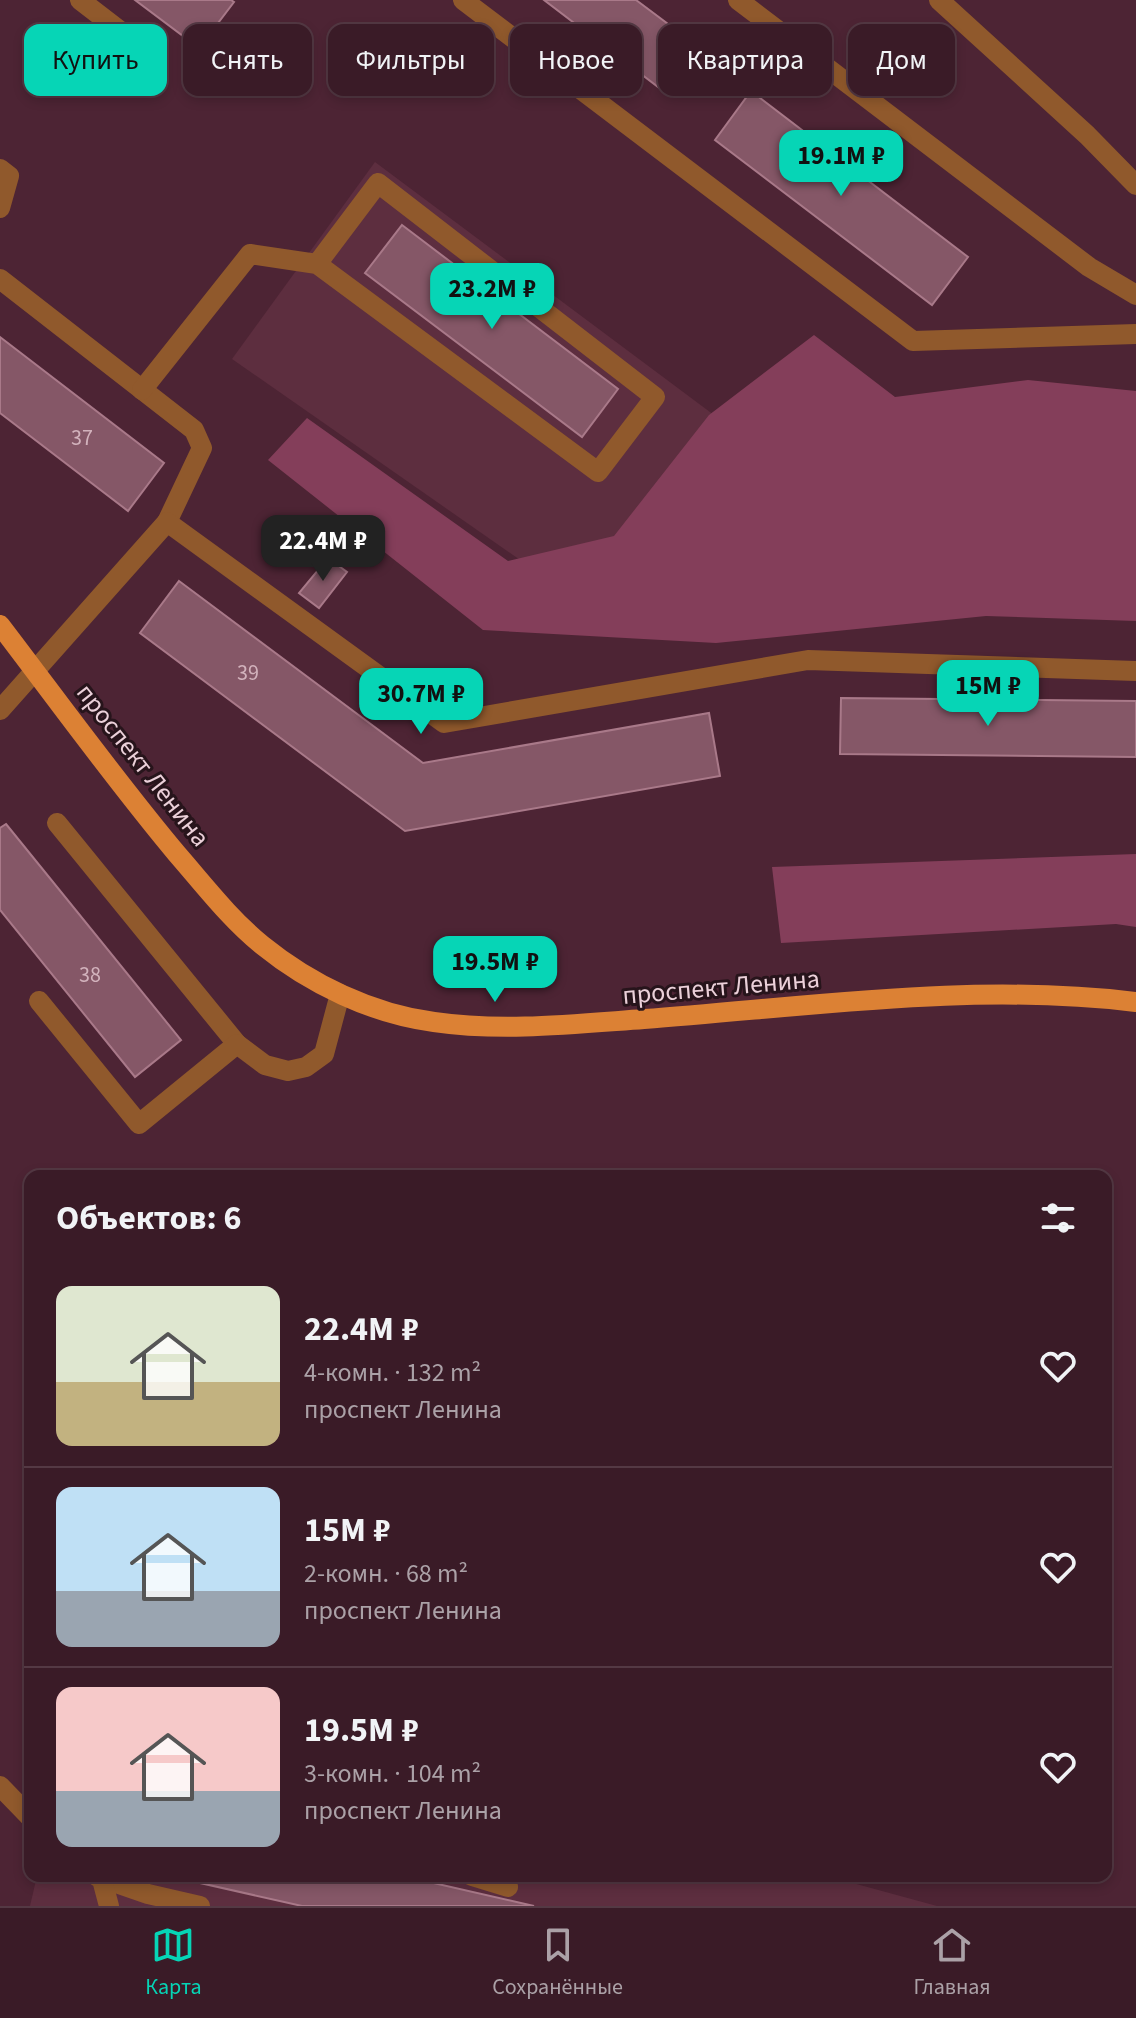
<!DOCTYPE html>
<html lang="ru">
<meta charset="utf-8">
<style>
:root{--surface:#3a1b27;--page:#41242f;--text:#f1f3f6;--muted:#aba1a7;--line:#543944;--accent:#06d5b6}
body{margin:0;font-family:"Source Sans 3",sans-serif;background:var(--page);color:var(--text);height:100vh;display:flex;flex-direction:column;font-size:30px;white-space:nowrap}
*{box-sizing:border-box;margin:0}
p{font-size:26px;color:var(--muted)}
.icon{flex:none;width:44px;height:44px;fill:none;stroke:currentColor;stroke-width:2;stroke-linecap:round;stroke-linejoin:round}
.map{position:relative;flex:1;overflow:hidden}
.drawer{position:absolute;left:24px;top:1170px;width:1088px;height:712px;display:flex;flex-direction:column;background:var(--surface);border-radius:16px;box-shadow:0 4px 12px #0003,0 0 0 2px var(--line)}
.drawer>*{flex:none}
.hud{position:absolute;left:24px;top:24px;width:1088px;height:72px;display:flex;gap:16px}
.price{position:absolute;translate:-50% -68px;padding:0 18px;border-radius:16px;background:var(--accent);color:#111;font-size:26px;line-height:52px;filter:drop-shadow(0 2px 4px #0008)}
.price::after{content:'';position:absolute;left:50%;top:48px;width:24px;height:18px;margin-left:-12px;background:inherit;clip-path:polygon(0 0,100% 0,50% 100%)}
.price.selected{background:#222;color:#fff}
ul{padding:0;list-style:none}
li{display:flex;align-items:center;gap:24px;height:200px;padding:0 32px}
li+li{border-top:2px solid var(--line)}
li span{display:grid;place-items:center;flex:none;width:224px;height:160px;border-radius:16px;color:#555}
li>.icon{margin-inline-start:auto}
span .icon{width:96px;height:96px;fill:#fffc;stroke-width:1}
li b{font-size:34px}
h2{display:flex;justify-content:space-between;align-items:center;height:96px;padding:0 32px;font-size:34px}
.tag{padding:0 28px;border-radius:16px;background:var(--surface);box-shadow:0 4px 12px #0003,0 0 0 2px var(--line);font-size:28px;line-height:72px}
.tag.selected{background:var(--accent);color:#111}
.menu{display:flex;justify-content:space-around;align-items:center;height:112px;border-top:2px solid var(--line);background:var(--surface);font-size:22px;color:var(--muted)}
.menu a{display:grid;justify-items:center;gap:4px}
.menu .selected{color:var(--accent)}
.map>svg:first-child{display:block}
.built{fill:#5d2e3f}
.green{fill:#843e5a}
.building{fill:#855767;stroke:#a97989;stroke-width:2}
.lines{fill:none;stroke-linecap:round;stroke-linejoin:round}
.minor{stroke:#90592c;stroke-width:20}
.major{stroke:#dc8134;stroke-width:20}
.labels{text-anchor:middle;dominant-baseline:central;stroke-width:6;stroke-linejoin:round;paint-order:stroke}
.number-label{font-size:22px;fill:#d2b2bc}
.street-label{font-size:26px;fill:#ebd0d9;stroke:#27141b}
</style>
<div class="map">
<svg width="1136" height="1906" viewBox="0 0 1136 1906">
<rect width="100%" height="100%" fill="#4d2434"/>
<g class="built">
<path d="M 375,162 L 718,418 L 604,563 L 523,562 L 232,359 Z"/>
<path d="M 37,1876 L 827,1876 L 937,1906 L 30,1906 Z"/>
</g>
<g class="green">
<path d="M 814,335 L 895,397 L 1028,380 L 1136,391 L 1136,621 L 986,616 L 716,643 L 483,630 L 268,460 L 307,418 L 508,561 L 614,536 L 709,415 Z"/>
<path d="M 1136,854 L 1136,927 L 1116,924 L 781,943 L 772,867 Z"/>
</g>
<g class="building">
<path d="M 135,0 L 231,0 L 234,2 L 199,48 Z"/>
<path d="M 544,0 L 636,0 L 700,48 L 666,93 Z"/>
<path d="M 751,91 L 968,257 L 932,305 L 715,140 Z"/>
<path d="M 402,225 L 618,389 L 582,437 L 365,273 Z"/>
<path d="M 0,337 L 164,463 L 128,511 L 0,413 Z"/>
<path d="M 328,558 L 347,572 L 319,608 L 299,593 Z"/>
<path d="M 179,581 L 423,763 L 709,713 L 720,776 L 405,831 L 140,633 Z"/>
<path d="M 841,698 L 1136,701 L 1136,757 L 840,754 Z"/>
<path d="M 6,824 L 181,1040 L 135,1077 L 0,910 L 0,828 Z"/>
<path d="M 169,1876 L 403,1876 L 534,1906 L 302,1906 Z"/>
</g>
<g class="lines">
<g class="minor">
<path d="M 80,0 L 150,54"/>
<path d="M 463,0 L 913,341 L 1136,334"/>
<path d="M 738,0 L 1089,267 L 1136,295"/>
<path d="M 939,0 L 1087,135 L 1136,185"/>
<path d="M 0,169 L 9,176 L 0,208"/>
<path d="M 0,279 L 194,430 L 202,448 L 167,522"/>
<path d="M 142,390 L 250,254 L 317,264 L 598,472 L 655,397 L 378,183 L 317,264"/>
<path d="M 0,710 L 167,522 L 444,723 L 808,660 L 1136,671"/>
<path d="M 57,823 L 237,1044"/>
<path d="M 39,1001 L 139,1124 L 237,1044 L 265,1065 L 288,1071 L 306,1067 L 324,1054 L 340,994"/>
<path d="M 0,1786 L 30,1817"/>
<path d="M 96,1876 L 148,1894 L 200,1906"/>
<path d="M 101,1876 L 109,1906"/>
<path d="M 472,1876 L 508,1887"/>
</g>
<path class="major" d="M 0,625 C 58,701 115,780 177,854 C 204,885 230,919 262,945 C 310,984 372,1014 434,1022 C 503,1032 575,1024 644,1019 C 808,1007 972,982 1136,1002"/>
</g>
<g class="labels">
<g class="number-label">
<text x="82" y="438">37</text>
<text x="248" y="673">39</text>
<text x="90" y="975">38</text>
</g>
<g class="street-label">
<text transform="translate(143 765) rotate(52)">проспект Ленина</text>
<text transform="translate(721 987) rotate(-5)">проспект Ленина</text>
</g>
</g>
</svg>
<b class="price" style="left:841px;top:198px">19.1M ₽</b>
<b class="price" style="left:492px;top:331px">23.2M ₽</b>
<b class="price selected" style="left:323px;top:583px">22.4M ₽</b>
<b class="price" style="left:988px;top:728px">15M ₽</b>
<b class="price" style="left:421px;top:736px">30.7M ₽</b>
<b class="price" style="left:495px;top:1004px">19.5M ₽</b>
<div class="hud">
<a class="tag selected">Купить</a>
<a class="tag">Снять</a>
<a class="tag">Фильтры</a>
<a class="tag">Новое</a>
<a class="tag">Квартира</a>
<a class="tag">Дом</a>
</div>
<section class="drawer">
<h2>Объектов: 6<svg class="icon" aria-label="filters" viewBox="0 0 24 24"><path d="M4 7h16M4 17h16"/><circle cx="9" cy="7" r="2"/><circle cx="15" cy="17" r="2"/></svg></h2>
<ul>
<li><span style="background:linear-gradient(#dfe7d0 60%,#c2b280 0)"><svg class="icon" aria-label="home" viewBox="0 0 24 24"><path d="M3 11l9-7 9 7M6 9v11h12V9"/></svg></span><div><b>22.4M ₽</b><p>4-комн. · 132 m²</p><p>проспект Ленина</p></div><svg class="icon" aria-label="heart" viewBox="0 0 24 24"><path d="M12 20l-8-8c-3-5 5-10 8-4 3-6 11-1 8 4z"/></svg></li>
<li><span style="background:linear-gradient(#bfe0f5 65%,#9aa5b1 0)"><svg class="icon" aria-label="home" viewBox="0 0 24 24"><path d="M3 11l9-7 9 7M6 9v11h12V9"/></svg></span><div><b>15M ₽</b><p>2-комн. · 68 m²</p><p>проспект Ленина</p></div><svg class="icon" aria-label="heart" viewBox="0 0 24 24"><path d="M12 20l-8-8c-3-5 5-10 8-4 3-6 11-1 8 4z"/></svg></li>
<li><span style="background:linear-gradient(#f6c9c9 65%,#9aa5b1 0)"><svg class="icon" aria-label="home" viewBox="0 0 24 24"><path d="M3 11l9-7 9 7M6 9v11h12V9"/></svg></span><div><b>19.5M ₽</b><p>3-комн. · 104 m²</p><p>проспект Ленина</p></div><svg class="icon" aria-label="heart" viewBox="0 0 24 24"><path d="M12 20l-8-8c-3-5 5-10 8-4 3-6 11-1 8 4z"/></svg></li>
</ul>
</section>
</div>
<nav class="menu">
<a class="selected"><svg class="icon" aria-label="map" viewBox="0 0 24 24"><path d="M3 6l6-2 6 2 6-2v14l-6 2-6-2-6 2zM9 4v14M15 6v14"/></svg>Карта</a>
<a><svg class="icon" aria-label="saved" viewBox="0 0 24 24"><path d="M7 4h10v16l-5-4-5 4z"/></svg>Сохранённые</a>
<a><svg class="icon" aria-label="home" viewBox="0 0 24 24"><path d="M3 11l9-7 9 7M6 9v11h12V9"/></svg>Главная</a>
</nav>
